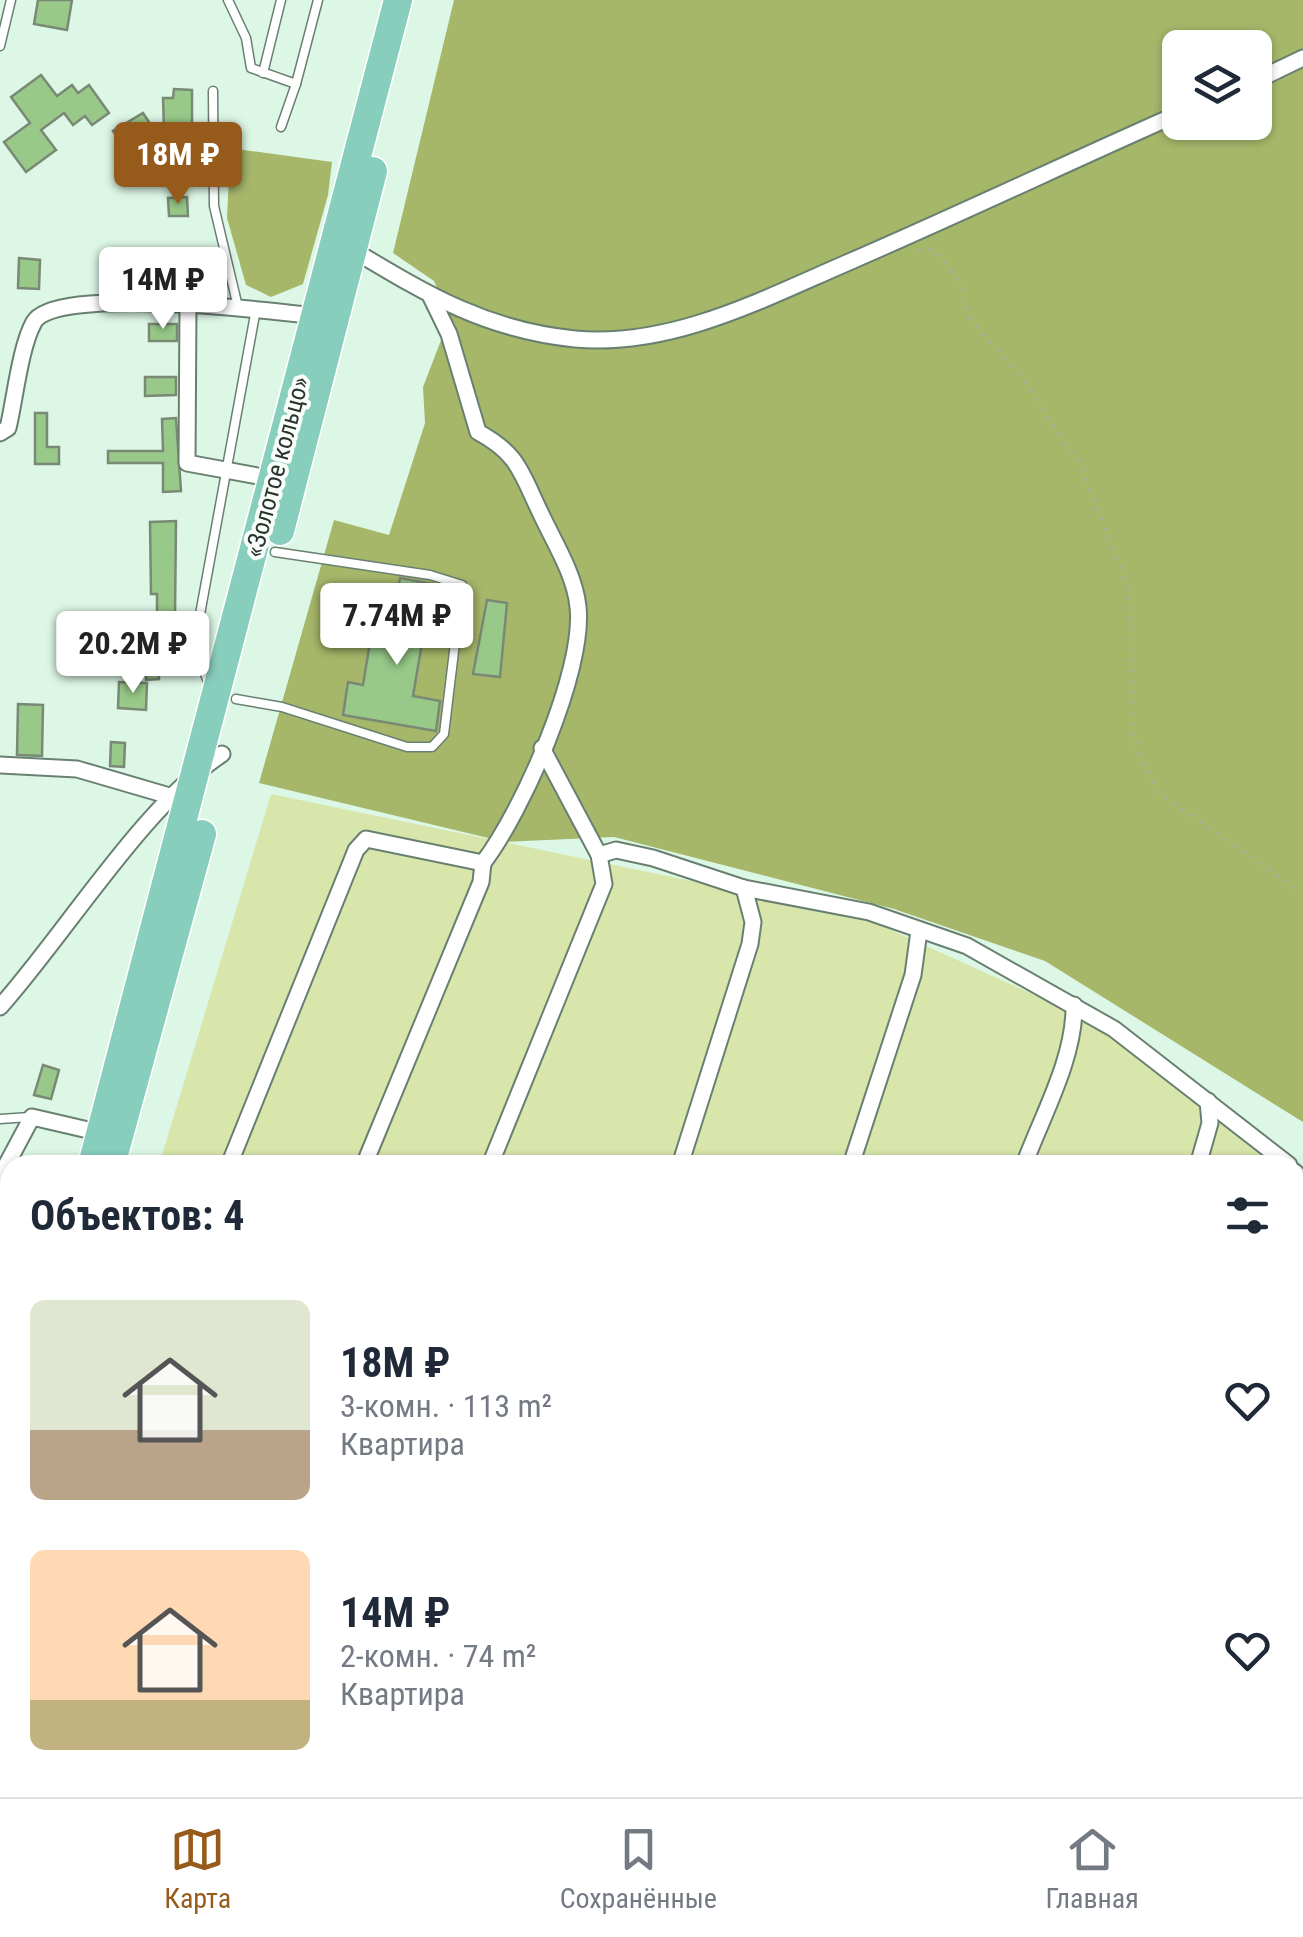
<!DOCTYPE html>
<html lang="ru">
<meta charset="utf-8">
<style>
:root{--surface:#fff;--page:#f6f6f7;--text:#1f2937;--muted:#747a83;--line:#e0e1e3;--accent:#965b1b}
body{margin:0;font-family:"Roboto Condensed",sans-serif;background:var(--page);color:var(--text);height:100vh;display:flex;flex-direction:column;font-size:38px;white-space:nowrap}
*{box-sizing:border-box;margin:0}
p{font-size:32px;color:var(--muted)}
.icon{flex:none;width:55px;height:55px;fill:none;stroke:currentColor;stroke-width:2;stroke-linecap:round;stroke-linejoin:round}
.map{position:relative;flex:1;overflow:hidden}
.panel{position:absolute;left:0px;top:1155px;width:1305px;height:642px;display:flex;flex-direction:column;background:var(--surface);border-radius:30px 30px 0 0;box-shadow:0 2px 8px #0004}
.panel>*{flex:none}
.fabs{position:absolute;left:1162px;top:30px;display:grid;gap:20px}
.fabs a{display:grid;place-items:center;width:110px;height:110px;border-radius:15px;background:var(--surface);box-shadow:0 2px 8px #0004;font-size:50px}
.price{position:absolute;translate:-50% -85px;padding:0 22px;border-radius:10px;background:#fff;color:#222;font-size:32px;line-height:65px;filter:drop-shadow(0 2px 5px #0008)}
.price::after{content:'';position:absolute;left:50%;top:60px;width:30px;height:22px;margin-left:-15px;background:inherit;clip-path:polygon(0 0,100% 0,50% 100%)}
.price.selected{background:var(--accent);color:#fff}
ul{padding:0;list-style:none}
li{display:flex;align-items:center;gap:30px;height:250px;padding:0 30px}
li span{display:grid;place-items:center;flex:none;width:280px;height:200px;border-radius:15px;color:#555}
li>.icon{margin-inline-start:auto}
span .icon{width:120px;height:120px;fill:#fffc;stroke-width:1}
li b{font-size:42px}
h2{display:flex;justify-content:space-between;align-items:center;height:120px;padding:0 30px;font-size:42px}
.dock{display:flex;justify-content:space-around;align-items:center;height:140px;border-top:2px solid var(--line);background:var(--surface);font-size:28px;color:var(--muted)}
.dock a{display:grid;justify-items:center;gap:5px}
.dock .selected{color:var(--accent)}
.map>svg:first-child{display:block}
.green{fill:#d8e6ab}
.forest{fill:#a6b76a;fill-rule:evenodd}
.building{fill:#98c988;stroke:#7a8975;stroke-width:2.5}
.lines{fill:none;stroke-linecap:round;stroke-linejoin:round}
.service-casing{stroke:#698071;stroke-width:11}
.minor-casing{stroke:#698071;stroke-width:19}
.trunk-casing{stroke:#fff;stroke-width:31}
.path{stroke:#a0b4a7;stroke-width:2.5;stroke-dasharray:2.5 8;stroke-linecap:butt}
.service{stroke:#fff;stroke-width:8}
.minor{stroke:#fff;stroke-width:15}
.trunk{stroke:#88cebc;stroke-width:28}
.labels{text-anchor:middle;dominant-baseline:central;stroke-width:8;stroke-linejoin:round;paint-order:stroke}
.street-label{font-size:25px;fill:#2a332d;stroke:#f9fefa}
</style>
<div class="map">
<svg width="1303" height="1797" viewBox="0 0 1303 1797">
<rect width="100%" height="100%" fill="#ddf7e6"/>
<g class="green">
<path d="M 271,794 L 860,916 L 1101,1025 L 1283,1165 L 159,1165 Z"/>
<path d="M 1295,1192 L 1303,1227 L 1303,1797 L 0,1797 L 0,1588 L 10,1566 L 10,1788 L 1295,1788 Z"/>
</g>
<g class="forest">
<path d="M 454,0 L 1303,0 L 1303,1122 L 1045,961 L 894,909 L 614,837 L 505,842 L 259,783 L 334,520 L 389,535 L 425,423 L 423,387 L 450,317 L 434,281 L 393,253 ZM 1180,48 L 1255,48 L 1255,122 L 1180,122 Z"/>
<path d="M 222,147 L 332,162 L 328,195 L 303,284 L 271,297 L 246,285 L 227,218 L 229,176 Z"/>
</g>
<g class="building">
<path d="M 38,0 L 72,0 L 67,30 L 34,24 Z"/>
<path d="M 41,75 L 57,96 L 72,85 L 78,93 L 89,85 L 109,113 L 92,125 L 85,116 L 73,125 L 64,113 L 41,130 L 56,150 L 26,172 L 4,142 L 30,123 L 11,97 Z"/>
<path d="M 174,89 L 192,90 L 192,138 L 182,137 L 182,163 L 165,163 L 163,98 L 173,98 Z"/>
<path d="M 143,113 L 151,125 L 121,143 L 113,131 Z"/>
<path d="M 187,197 L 188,216 L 169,216 L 168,198 Z"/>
<path d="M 160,249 L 186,249 L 187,270 L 161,270 Z"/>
<path d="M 19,258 L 40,260 L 39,289 L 18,288 Z"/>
<rect x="149" y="324" width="28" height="17"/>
<path d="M 145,377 L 176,377 L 176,395 L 145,396 Z"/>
<path d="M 35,413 L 47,413 L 47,447 L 59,447 L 59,464 L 35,464 Z"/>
<path d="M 176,418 L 181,491 L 163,492 L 163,463 L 108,463 L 108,451 L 163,451 L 162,419 Z"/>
<path d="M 176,521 L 175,615 L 157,616 L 157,594 L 151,594 L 150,522 Z"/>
<path d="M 400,578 L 432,584 L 413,696 L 440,701 L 436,731 L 343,715 L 348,682 L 363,685 L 370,642 L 389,645 Z"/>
<path d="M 487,600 L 507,603 L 500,677 L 473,674 Z"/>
<path d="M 151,623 L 159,654 L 159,679 L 146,680 L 146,655 L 132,658 L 125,630 Z"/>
<path d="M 119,682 L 147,683 L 146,710 L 118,708 Z"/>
<path d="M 18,704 L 43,705 L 42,756 L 17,755 Z"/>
<path d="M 111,742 L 125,743 L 124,767 L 110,766 Z"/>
<path d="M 43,1065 L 59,1070 L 51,1099 L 34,1095 Z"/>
</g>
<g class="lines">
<defs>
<g id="service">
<path d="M 228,0 L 246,38 L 251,68 L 296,84 L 318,0"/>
<path d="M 0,46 L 11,0"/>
<path d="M 263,73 L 281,0"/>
<path d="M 213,91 L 214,206 L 238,307"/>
<path d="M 281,127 L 296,84"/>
<path d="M 209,684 L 194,647 L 256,309"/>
<path d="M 236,699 L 282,707 L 407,747 L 432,747 L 444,734 L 462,585 L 430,575 L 275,552"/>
<path d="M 0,1119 L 30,1117"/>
</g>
<g id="minor">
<path d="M 1255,81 L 1303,58"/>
<path d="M 353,250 C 428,295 486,330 575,339 C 671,348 763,299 849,262 C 960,214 1069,162 1180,113"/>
<path d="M 188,304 L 187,463 L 274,479"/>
<path d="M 0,433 L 8,428 C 15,399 20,347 34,322 C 56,285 272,311 316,316"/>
<path d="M 0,765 L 77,769 L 173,797"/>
<path d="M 599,855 L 616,850 L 653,858 L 744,888 L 869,912 L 967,946 L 1114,1029 L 1289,1165"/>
<path d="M 0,1007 C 66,933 143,806 222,754"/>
<path d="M 229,1165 L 356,850 L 366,839 L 483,863 C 522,812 585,671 578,607 C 575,575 554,542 541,514 C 521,473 519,454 478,432 L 449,334 L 431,297"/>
<path d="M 364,1165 L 481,882 L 483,863"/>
<path d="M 490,1165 L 604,884 L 599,855 L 542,748"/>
<path d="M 680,1165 L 750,944 L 753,922 L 744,888"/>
<path d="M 851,1165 L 913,975 L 919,931"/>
<path d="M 1024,1165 C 1042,1116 1075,1058 1074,1005"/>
<path d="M 1198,1165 L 1210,1123 L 1208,1101"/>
<path d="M 1295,1172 L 1303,1181"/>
<path d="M 0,1177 L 32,1117 L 101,1133"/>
<path d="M 1295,1439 L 1303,1421"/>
<path d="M 1295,1606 L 1303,1607"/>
<path d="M 1295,1685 L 1303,1687"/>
<path d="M 1137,1788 L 1190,1797"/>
<path d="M 110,1797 L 113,1788"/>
<path d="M 239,1797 L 243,1788"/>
<path d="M 461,1797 L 465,1788"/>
<path d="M 651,1797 L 653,1788"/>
<path d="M 819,1797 L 821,1788"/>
<path d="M 987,1797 L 989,1788"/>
</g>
<g id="trunk">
<path d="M 280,531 L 373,171"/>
<path d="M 92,1165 L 398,0"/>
<path d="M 111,1165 L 202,834"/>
<path d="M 0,1435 L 10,1408"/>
<path d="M 0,1494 L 10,1467"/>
</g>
</defs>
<use href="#service" class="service-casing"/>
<use href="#minor" class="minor-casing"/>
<use href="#trunk" class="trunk-casing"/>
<g class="path">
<path d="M 918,250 L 933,249 L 961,285 L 970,320 L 1019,374 L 1079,463 L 1129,588 L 1133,737 L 1156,791 L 1303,893"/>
<path d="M 1088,1797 L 1091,1788"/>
</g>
<use href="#service" class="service"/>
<use href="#minor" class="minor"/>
<use href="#trunk" class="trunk"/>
</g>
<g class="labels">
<g class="street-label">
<text transform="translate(277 467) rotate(-75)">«Золотое кольцо»</text>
</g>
</g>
</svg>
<div class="fabs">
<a><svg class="icon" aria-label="layers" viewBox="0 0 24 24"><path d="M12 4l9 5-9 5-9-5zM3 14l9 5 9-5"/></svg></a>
</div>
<b class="price selected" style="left:178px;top:207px">18M ₽</b>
<b class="price" style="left:163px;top:332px">14M ₽</b>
<b class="price" style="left:397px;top:668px">7.74M ₽</b>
<b class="price" style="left:133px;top:696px">20.2M ₽</b>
<section class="panel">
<h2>Объектов: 4<svg class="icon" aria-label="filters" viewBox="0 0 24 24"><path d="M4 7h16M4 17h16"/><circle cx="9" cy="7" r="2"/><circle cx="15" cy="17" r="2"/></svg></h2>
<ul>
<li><span style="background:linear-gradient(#dfe7d0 65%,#b9a48a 0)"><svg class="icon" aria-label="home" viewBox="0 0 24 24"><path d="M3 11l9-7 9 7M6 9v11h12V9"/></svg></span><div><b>18M ₽</b><p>3-комн. · 113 m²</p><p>Квартира</p></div><svg class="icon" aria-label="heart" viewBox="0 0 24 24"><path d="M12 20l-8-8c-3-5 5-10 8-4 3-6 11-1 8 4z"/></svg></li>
<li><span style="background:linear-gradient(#ffd9b3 75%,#c2b280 0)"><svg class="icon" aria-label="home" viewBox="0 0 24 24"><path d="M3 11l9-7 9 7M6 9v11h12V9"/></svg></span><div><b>14M ₽</b><p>2-комн. · 74 m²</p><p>Квартира</p></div><svg class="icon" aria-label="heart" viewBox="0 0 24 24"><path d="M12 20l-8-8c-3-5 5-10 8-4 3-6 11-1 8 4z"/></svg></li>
</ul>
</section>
</div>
<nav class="dock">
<a class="selected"><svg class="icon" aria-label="map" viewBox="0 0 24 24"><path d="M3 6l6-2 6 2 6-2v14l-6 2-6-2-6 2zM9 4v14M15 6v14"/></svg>Карта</a>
<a><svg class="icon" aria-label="saved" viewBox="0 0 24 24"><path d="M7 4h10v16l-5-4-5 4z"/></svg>Сохранённые</a>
<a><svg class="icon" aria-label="home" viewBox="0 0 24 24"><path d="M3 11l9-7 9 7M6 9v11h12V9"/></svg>Главная</a>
</nav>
